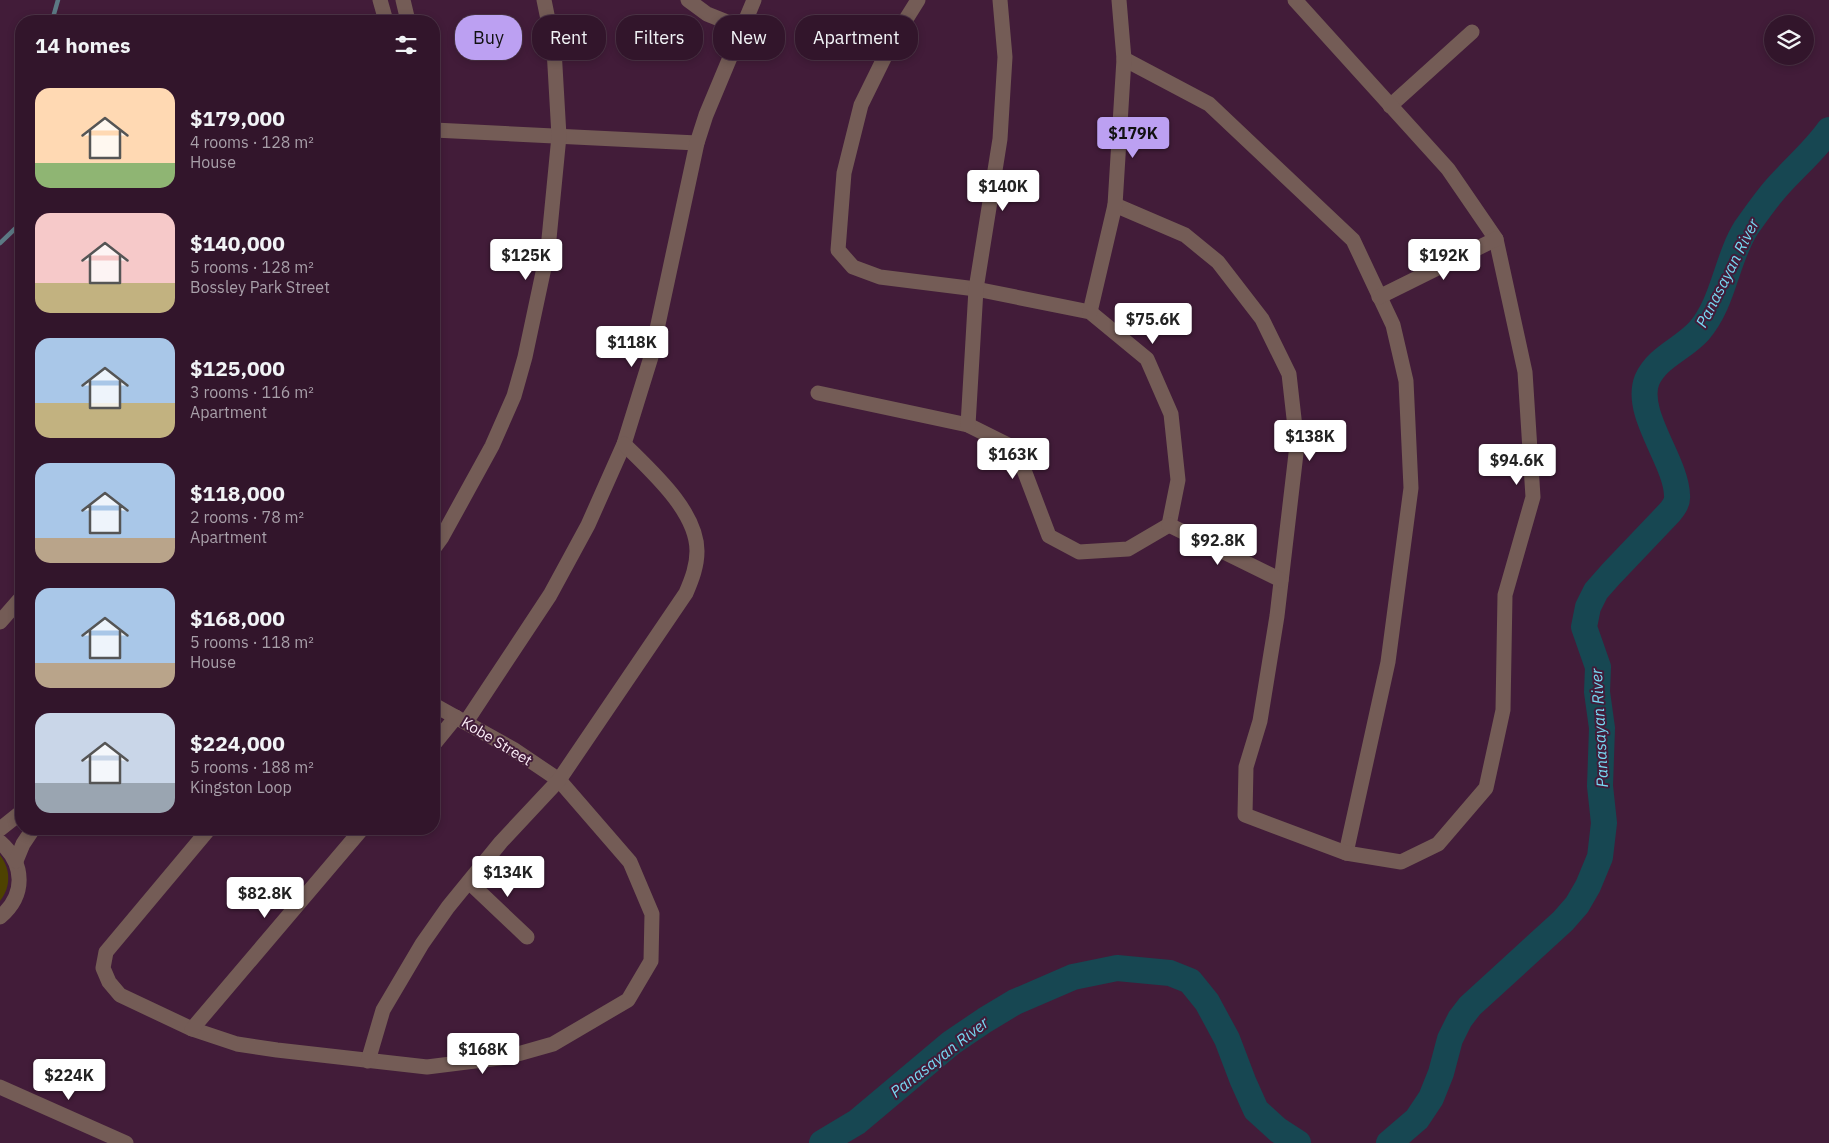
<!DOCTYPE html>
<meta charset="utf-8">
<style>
:root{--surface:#32152b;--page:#3a1e33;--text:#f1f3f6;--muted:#a89fa9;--line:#4d3447;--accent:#bca0f2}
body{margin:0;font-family:"IBM Plex Sans",sans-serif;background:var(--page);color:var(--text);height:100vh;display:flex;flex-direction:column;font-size:19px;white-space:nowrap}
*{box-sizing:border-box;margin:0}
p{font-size:16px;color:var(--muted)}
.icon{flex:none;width:28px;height:28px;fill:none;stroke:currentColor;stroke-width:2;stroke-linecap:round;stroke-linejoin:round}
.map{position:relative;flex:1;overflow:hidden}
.panel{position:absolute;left:15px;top:15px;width:425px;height:820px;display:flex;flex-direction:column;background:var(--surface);border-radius:20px;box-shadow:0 2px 8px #0003,0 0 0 1px var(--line)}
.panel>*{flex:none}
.banner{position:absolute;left:455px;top:15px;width:475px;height:45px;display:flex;gap:10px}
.controls{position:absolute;left:1764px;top:15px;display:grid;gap:10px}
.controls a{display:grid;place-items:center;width:50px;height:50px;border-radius:50%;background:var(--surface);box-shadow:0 2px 8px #0003,0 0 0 1px var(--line);font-size:25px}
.price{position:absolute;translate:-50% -42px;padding:0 11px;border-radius:5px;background:#fff;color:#222;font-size:16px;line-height:32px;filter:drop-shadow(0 1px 2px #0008)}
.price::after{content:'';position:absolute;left:50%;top:30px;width:15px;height:11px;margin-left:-8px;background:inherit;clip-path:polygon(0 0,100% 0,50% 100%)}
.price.current{background:var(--accent);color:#111}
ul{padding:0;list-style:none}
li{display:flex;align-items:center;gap:15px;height:125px;padding:0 20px}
li span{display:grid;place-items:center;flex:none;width:140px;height:100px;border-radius:15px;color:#555}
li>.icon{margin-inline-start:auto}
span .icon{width:60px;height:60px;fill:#fffc;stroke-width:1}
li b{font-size:21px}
h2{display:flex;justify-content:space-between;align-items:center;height:60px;padding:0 20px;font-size:21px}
.chip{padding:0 18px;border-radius:20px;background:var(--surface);box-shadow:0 2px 8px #0003,0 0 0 1px var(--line);font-size:18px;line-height:45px}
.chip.current{background:var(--accent);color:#111}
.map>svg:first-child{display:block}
.green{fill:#4e4201}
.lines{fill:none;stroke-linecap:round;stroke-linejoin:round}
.stream{stroke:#5c7984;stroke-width:4.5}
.river{stroke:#174752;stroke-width:26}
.minor{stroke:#745c56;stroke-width:15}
.labels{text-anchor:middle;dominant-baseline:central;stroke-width:4;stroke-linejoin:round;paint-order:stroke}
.street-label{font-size:15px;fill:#fdeef8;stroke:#421c39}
.water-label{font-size:16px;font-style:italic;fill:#77d9f2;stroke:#421c39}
</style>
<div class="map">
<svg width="1829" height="1143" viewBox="0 0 1829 1143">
<rect width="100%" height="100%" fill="#421c39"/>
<path class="green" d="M 0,855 C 11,869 11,887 0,901 Z"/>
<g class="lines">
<g class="stream">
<path d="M 52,21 L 58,0"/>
<path d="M 0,243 L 21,223"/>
</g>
<g class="river">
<path d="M 822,1143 L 857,1122 L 951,1043 L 985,1020 L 1015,1002 L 1073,977 L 1117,968 L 1170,973 L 1190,981 L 1207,1002 L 1227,1039 L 1243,1081 L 1256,1110 L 1278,1130 L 1298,1143"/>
<path d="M 1389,1143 L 1417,1119 L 1431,1098 L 1441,1073 L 1450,1039 L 1460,1019 L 1470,1006 L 1563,921 L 1577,905 L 1588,886 L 1600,857 L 1604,823 L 1600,786 L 1602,728 L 1597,692 L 1598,667 L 1584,627 L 1588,607 L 1596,591 L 1611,574 L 1670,512 C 1674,507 1678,502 1677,495 C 1676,461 1634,413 1647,380 C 1657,357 1683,349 1699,331 C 1724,302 1726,260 1746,228 C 1756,214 1767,198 1778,186 C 1795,167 1815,150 1829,130"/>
</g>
<g class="minor">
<path d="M 380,0 L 386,21"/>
<path d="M 403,0 L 408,21"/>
<path d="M 688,0 L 707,14 L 742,28"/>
<path d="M 918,0 L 893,40 L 861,105 L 844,173 L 838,250 L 853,267 L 880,277 L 976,289 L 1090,312 L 1147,359 L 1171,414 L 1178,480 L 1169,525"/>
<path d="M 1124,59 L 1209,104 L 1353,240 L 1393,325 L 1406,381 L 1411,488 L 1388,662 L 1346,853"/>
<path d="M 1390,106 L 1472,32"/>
<path d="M 434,130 L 697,143"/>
<path d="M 1115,205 L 1185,235 L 1218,262 L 1262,319 L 1289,374 L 1297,445 L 1277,616 L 1260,721 L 1246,767 L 1245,815 L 1346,853 L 1401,862 L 1438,844 L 1486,788 L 1503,710 L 1505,595 L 1533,497 L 1525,372 L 1496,239 L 1448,169 L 1295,0"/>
<path d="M 1379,297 L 1496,239"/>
<path d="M 1090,312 L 1115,205 L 1124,59 L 1119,0"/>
<path d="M 818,393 L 968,425 L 1016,449 L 1049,536 L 1079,552 L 1128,549 L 1169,525"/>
<path d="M 968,425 L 976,289 L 1000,139 L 1005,57 L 1000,0"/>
<path d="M 1169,525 L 1281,580"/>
<path d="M 434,548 L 442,537 L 492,446 L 514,396 L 525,357 L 548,249 L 559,136 L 554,49 L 544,0"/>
<path d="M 0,622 L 21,598"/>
<path d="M 466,722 L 550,595 L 588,525 L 624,444 L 651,357 L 697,143 L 706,115 L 754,0"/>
<path d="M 434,744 L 456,717"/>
<path d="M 0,829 L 19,814"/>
<path d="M 209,829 L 106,952 L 103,968 L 109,982 L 120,995 L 192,1029 L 237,1044 L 277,1050 L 427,1067 L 507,1057 L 553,1044 L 628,1000 L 651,961 L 652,914 L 630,862 L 559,780 L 513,749 L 434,705"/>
<path d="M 0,842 C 25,864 26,895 0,917"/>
<path d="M 16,861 L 23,844 L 33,829"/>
<path d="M 469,882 L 527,937"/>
<path d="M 192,1029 L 362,829"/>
<path d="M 368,1061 L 383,1010 L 422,944 L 448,907 L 501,842 L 559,780 L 686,593 C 692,579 697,566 697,551 C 697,511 651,471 624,444"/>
<path d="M 0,1087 L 126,1143"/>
</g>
</g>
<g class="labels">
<g class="street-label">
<text transform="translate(497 741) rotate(31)">Kobe Street</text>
</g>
<g class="water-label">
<text transform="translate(1727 273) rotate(-63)">Panasayan River</text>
<text transform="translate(1599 728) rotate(-93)">Panasayan River</text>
<text transform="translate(939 1057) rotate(-38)">Panasayan River</text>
</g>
</g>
</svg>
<div class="controls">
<a><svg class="icon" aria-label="layers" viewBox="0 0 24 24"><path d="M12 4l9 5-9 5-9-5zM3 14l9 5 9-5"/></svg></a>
</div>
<b class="price current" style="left:1133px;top:159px">$179K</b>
<b class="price" style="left:1003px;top:212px">$140K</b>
<b class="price" style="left:526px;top:281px">$125K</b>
<b class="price" style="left:1444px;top:281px">$192K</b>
<b class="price" style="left:1153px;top:345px">$75.6K</b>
<b class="price" style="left:632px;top:368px">$118K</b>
<b class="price" style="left:1310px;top:462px">$138K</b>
<b class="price" style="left:1013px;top:480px">$163K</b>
<b class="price" style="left:1517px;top:486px">$94.6K</b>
<b class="price" style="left:1218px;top:566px">$92.8K</b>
<b class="price" style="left:508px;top:898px">$134K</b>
<b class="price" style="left:265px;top:919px">$82.8K</b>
<b class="price" style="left:483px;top:1075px">$168K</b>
<b class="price" style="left:69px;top:1101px">$224K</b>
<div class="banner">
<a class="chip current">Buy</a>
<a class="chip">Rent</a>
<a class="chip">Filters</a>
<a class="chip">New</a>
<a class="chip">Apartment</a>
</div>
<section class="panel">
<h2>14 homes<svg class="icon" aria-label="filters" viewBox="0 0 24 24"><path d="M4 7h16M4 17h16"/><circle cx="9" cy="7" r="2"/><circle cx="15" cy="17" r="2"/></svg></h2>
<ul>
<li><span style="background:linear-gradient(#ffd9b3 75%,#8fb573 0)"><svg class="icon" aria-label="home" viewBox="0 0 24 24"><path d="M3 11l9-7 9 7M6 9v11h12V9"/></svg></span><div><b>$179,000</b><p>4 rooms · 128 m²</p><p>House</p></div></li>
<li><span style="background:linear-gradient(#f6c9c9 70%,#c2b280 0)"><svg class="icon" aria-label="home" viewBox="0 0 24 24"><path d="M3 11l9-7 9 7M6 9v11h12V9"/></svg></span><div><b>$140,000</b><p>5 rooms · 128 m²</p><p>Bossley Park Street</p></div></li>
<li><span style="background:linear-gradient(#a9c7e8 65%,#c2b280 0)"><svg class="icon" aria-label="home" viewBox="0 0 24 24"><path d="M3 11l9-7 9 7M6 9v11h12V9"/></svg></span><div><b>$125,000</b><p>3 rooms · 116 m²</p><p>Apartment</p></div></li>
<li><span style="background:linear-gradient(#a9c7e8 75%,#b9a48a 0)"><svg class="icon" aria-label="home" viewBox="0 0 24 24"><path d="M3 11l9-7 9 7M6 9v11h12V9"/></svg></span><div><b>$118,000</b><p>2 rooms · 78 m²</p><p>Apartment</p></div></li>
<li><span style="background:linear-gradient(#a9c7e8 75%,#b9a48a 0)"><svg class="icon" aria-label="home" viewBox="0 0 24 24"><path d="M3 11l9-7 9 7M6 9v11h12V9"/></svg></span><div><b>$168,000</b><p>5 rooms · 118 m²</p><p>House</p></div></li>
<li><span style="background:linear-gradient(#c9d6e8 70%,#9aa5b1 0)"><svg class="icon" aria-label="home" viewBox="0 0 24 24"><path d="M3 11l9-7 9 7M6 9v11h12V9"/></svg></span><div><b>$224,000</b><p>5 rooms · 188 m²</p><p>Kingston Loop</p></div></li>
</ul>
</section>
</div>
